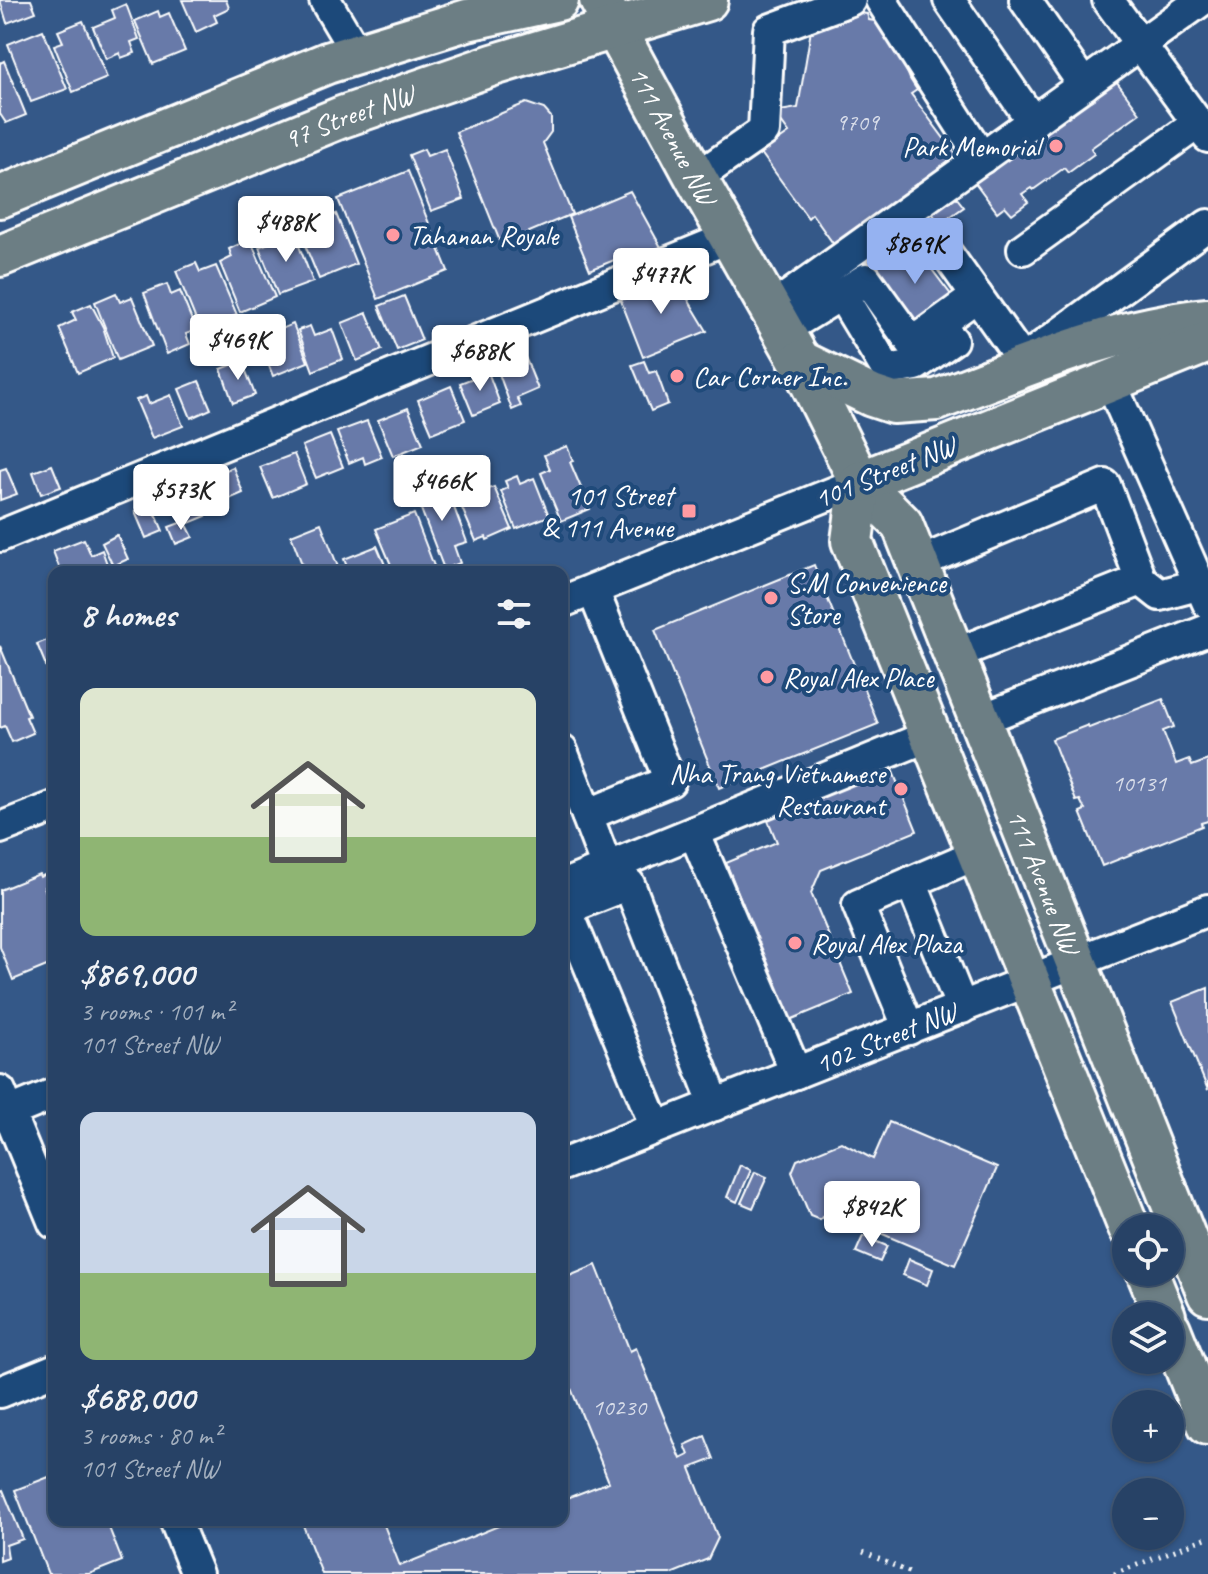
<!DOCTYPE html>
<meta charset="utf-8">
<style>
:root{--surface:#274266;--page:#334d6f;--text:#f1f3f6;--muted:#a4b0bf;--line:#435b7a;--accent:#95b2f1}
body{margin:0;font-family:Caveat,sans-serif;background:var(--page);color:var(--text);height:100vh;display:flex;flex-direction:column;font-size:30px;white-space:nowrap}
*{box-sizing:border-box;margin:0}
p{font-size:26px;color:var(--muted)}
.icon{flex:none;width:44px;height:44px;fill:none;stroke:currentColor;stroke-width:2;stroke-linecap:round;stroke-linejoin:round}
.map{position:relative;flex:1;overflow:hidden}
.details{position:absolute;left:48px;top:566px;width:520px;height:960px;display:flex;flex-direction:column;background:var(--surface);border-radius:16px;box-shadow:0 2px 6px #0004,0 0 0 2px var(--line)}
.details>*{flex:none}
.tools{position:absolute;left:1112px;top:1214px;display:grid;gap:16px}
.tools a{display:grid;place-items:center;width:72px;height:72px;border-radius:50%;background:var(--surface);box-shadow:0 2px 6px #0004,0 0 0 2px var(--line);font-size:40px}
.price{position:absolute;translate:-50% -68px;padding:0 18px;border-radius:8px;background:#fff;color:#222;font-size:26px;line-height:52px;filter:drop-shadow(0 2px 4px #0008)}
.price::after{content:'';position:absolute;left:50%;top:48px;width:24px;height:18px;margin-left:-12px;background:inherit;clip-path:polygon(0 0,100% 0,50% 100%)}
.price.selected{background:var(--accent);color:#111}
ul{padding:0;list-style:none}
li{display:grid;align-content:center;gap:16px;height:424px;padding:0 32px}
li span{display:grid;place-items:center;height:248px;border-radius:16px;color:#555}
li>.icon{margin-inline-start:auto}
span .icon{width:144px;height:144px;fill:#fffc;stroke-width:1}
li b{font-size:34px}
h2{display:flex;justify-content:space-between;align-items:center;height:96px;padding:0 32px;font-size:34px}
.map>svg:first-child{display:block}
.building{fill:#677aa9;stroke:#fff;stroke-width:2}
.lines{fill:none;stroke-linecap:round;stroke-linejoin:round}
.minor-casing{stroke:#fff;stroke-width:36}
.major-casing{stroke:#fff;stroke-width:46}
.path{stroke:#fff;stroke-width:5;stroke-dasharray:2 6;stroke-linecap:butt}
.minor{stroke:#1f4a7a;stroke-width:30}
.major{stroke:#6c7e84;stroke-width:40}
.poi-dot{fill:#ff9aa2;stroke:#1f4a7a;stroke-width:3}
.labels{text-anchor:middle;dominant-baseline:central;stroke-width:8;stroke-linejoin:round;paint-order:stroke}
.number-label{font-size:24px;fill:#d9deea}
.street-label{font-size:28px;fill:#fff;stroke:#1f4a7a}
.poi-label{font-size:28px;fill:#fff;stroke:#1f4a7a;text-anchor:start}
</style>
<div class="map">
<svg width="1208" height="1574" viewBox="0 0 1208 1574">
<rect width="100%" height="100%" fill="#345888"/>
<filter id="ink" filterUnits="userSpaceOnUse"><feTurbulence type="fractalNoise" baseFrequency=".0125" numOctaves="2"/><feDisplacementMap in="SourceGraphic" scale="16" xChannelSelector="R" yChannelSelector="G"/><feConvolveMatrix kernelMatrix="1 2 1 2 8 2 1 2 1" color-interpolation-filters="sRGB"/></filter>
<g filter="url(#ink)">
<g class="building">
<path d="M 0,0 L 31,0 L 36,12 L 7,23 Z"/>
<path d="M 182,0 L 226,0 L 229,8 L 214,15 L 217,22 L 196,32 Z"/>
<path d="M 126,4 L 139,39 L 131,42 L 135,53 L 121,58 L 120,53 L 106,59 L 93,27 L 115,18 L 112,10 Z"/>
<path d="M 158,11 L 160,17 L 169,13 L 185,51 L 153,64 L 135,21 Z"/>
<path d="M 846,11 L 867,14 L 869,20 L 888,23 L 910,79 L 917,90 L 911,94 L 960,160 L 837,249 L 812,214 L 808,218 L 761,153 L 789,133 L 774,112 L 798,108 L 811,30 L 826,27 L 824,19 Z"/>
<path d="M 83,21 L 107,78 L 73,92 L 54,45 L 63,42 L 58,31 Z"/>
<path d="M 43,30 L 67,89 L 31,102 L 8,44 Z"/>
<path d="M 4,61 L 26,115 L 6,123 L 0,114 L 0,63 Z"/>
<path d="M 1111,74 L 1140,113 L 1091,148 L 1094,154 L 1068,173 L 1064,168 L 1033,190 L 1031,188 L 1022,194 L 1028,202 L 1012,214 L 1005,206 L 997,212 L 971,177 Z"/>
<path d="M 526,103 L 544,109 L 551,117 L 551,132 L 543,143 L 572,214 L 501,244 L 456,132 Z"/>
<path d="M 424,149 L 427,156 L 445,149 L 464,199 L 431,211 L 409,155 Z"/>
<path d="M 408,171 L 448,271 L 378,299 L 338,199 Z"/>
<path d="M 630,191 L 662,249 L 622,265 L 619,258 L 590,270 L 568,217 Z"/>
<path d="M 953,193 L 964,207 L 940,224 L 930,210 Z"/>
<path d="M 317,212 L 318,216 L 326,213 L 328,218 L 336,214 L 356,264 L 319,279 L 295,221 Z"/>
<path d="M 294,233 L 313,282 L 278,295 L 259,247 Z"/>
<path d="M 250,239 L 275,297 L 240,312 L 220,263 L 232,257 L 229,249 Z"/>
<path d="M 911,242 L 958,304 L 914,327 L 874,269 Z"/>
<path d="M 196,263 L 200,272 L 216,266 L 237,315 L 200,330 L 176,271 Z"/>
<path d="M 674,276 L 707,331 L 643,357 L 620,298 Z"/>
<path d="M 167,284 L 171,295 L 180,291 L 196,330 L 186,334 L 190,344 L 167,354 L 144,293 Z"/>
<path d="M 116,293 L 120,302 L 132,297 L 152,346 L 118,360 L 95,302 Z"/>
<path d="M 404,296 L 422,340 L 397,350 L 379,306 Z"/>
<path d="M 91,304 L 103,327 L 113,358 L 78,373 L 59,328 L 76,320 L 72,312 Z"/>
<path d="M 367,313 L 382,350 L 357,361 L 342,323 Z"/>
<path d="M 293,324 L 308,362 L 273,376 L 258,338 Z"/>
<path d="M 310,326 L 314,336 L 332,329 L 343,359 L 313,371 L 298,330 Z"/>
<path d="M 525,357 L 538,389 L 517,398 L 521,406 L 512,410 L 497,368 Z"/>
<path d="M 242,361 L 255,395 L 233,403 L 221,369 Z"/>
<path d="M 644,361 L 649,373 L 656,371 L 668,404 L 651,411 L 632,365 Z"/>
<path d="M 488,372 L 500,404 L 473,415 L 460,383 Z"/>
<path d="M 199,381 L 211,409 L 191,418 L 179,389 Z"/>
<path d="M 451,386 L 465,420 L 432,433 L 418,400 Z"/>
<path d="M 171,395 L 183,426 L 152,438 L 136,400 L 146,396 L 149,404 Z"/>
<path d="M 408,408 L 423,444 L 393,456 L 378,420 Z"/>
<path d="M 367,421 L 382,457 L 365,464 L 363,457 L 349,463 L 337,432 Z"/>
<path d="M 330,435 L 343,467 L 316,478 L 302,446 Z"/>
<path d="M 567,446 L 573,461 L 570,462 L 590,509 L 561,521 L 541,473 L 550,469 L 544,455 Z"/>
<path d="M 294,454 L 306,484 L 273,498 L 260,467 Z"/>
<path d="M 52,465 L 61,487 L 41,494 L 33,472 Z"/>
<path d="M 233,467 L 243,493 L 227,500 L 216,474 Z"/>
<path d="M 6,468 L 17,494 L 0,500 L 0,470 Z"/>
<path d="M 517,476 L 520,484 L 534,478 L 549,516 L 516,529 L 501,491 L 508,488 L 505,481 Z"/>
<path d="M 444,481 L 467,542 L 454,546 L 460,563 L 444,569 L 419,504 L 423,503 L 418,490 Z"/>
<path d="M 477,482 L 481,492 L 494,487 L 512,529 L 487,540 L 486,537 L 476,541 L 459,501 L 468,497 L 464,487 Z"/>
<path d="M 195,488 L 206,516 L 189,523 L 178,496 Z"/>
<path d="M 152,505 L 163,531 L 146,538 L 135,512 Z"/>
<path d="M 414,514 L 434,566 L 424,572 L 394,572 L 376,529 Z"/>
<path d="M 185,521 L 193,537 L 176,544 L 169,527 Z"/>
<path d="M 321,523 L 338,567 L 321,572 L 305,572 L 291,535 Z"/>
<path d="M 117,535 L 128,559 L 113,566 L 102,543 Z"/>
<path d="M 84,539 L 91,555 L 102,550 L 107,564 L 96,568 L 96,572 L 61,572 L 53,551 Z"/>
<path d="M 377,546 L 388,572 L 349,572 L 344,559 Z"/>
<path d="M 814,565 L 878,724 L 719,788 L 655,630 Z"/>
<path d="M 54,637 L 54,685 L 37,644 Z"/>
<path d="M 0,646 L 29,716 L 26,717 L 33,733 L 12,742 L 5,726 L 0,728 Z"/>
<path d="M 1163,699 L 1174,727 L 1163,731 L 1176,764 L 1189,759 L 1192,766 L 1208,760 L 1208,821 L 1201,823 L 1202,826 L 1102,866 L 1080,812 L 1085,810 L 1080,800 L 1076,801 L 1052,739 L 1088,725 L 1089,728 Z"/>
<path d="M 891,767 L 917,831 L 821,870 L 811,893 L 853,994 L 790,1020 L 726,863 L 777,842 L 767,818 Z"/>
<path d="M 49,873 L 53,883 L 44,887 L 54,913 L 54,963 L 13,980 L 0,947 L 0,890 L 39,874 L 40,877 Z"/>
<path d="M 1208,988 L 1208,1090 L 1172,1002 Z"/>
<path d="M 889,1122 L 997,1168 L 955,1265 L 850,1220 L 847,1227 L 822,1217 L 820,1220 L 810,1216 L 792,1172 L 797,1160 L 841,1142 L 873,1159 Z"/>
<path d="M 740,1165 L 751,1170 L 737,1202 L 727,1197 Z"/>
<path d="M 755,1172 L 767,1177 L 753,1208 L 741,1203 Z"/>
<path d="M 863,1236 L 887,1246 L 880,1262 L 856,1252 Z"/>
<path d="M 909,1259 L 933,1269 L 927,1285 L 903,1275 Z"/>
<path d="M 596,1265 L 630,1351 L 636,1348 L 681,1459 L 689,1455 L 685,1445 L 705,1436 L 714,1459 L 690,1468 L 718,1538 L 708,1559 L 671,1574 L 322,1574 L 301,1520 L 382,1520 L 400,1566 L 513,1520 L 562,1520 L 562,1500 L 609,1482 L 566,1376 L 562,1377 L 562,1279 Z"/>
<path d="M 54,1475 L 54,1520 L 106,1520 L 122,1561 L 89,1574 L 48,1574 L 15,1490 Z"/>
<path d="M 3,1490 L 23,1539 L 6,1545 L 8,1558 L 0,1561 L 0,1491 Z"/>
</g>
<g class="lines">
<defs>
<g id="minor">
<path d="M 325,0 L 357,54"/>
<path d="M 881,0 L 982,158"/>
<path d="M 949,0 L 1033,122"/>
<path d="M 1025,0 L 1084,85"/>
<path d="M 1108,0 L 1208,137"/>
<path d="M 696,178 L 764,131 L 769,30 L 850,0"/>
<path d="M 935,237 L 1023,361"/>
<path d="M 1023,249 L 1198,123"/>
<path d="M 841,294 L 887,370 L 916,365 L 952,340"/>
<path d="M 771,309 L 1202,0"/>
<path d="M 783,330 L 866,279 L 912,343 L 977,296"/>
<path d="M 1032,354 L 1208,225"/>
<path d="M 1110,381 L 1208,603"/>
<path d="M 0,536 L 730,237"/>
<path d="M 918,563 L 1105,485 L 1141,580 L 955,654"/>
<path d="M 1141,580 L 1160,595 L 1201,584"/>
<path d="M 562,602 L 860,482"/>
<path d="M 980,720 L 1208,630"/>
<path d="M 562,751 L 587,815 L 670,781 L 593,590"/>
<path d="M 587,815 L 607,868"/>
<path d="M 0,828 L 54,807"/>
<path d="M 694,832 L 796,1073"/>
<path d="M 911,882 L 962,1008"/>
<path d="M 562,886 L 931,735"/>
<path d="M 909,1029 L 858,905 L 979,853"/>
<path d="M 0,1091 L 54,1223"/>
<path d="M 0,1116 L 54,1094"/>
<path d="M 656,1127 L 566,909 L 629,884 L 715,1105"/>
<path id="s1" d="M 562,1165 L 1208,910"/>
<path d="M 0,1392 L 54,1370"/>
<path d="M 175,1520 L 197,1574"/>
</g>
<g id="major">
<path id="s2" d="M 600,0 L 696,178 L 800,361 L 860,482 L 902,524 L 1208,1294"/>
<path d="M 0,197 L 327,63 L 467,20 L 558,0"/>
<path id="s3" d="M 0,256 L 342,117 L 493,65 L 707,0"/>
<path d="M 800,361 L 872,396 L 893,403 L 937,400 C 1026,366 1113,328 1208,319"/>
<path d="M 860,482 L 852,541 L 1129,1228"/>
<path d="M 860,482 L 1208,342"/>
<path d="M 1147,1272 L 1165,1316"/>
<path d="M 1170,1329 L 1208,1424"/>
</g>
</defs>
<use href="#minor" class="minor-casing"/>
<use href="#major" class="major-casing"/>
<g class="path">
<path d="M 863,1552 L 913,1574"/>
<path d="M 1114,1574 L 1208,1537"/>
</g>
<use href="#minor" class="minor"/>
<use href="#major" class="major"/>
</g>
</g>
<g class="poi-dot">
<circle cx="1056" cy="146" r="8"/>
<circle cx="393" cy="235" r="8"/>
<circle cx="677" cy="376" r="8"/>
<rect x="681" y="503" width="16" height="16" rx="4"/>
<circle cx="771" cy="598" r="8"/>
<circle cx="767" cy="677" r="8"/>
<circle cx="901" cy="789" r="8"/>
<circle cx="795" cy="943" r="8"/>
</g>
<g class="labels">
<g class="number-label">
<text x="857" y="122">9709</text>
<text x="1139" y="783">10131</text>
<text x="619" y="1407">10230</text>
</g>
<g class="street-label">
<text stroke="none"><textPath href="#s3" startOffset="376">97 Street NW</textPath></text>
<text stroke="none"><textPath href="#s2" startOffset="154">111 Avenue NW</textPath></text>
<text transform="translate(885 472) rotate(-22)">101 Street NW</text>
<text stroke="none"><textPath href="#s2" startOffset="992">111 Avenue NW</textPath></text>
<text stroke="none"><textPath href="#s1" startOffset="348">102 Street NW</textPath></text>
</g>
<g class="poi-label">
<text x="1040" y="146" text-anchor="end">Park Memorial</text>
<text x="409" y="235">Tahanan Royale</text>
<text x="693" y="376">Car Corner Inc.</text>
<text x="673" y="495" text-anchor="end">101 Street<tspan x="673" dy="32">&amp; 111 Avenue</tspan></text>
<text x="787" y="582">S.M Convenience<tspan x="787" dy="32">Store</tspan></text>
<text x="783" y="677">Royal Alex Place</text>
<text x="885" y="773" text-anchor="end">Nha Trang Vietnamese<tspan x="885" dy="32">Restaurant</tspan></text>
<text x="811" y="943">Royal Alex Plaza</text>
</g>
</g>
</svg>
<div class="tools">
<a><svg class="icon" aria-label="locate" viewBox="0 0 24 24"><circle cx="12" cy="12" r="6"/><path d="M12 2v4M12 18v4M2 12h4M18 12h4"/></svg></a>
<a><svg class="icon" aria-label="layers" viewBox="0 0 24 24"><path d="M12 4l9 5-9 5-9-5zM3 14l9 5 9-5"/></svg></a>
<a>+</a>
<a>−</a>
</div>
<b class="price" style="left:286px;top:264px">$488K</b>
<b class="price selected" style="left:915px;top:286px">$869K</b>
<b class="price" style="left:661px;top:316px">$477K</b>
<b class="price" style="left:238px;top:382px">$469K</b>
<b class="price" style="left:480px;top:393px">$688K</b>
<b class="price" style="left:442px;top:523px">$466K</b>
<b class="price" style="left:181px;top:532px">$573K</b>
<b class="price" style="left:872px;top:1249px">$842K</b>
<section class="details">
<h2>8 homes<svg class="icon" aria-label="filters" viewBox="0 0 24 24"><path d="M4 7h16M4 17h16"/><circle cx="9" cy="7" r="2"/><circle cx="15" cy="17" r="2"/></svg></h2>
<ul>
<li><span style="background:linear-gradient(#dfe7d0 60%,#8fb573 0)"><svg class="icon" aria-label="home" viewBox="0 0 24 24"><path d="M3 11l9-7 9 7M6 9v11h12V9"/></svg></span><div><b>$869,000</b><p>3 rooms · 101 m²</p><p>101 Street NW</p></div></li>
<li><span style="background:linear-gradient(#c9d6e8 65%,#8fb573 0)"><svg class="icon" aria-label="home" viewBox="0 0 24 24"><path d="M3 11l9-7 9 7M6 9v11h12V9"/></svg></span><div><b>$688,000</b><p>3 rooms · 80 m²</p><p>101 Street NW</p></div></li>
</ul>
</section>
</div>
